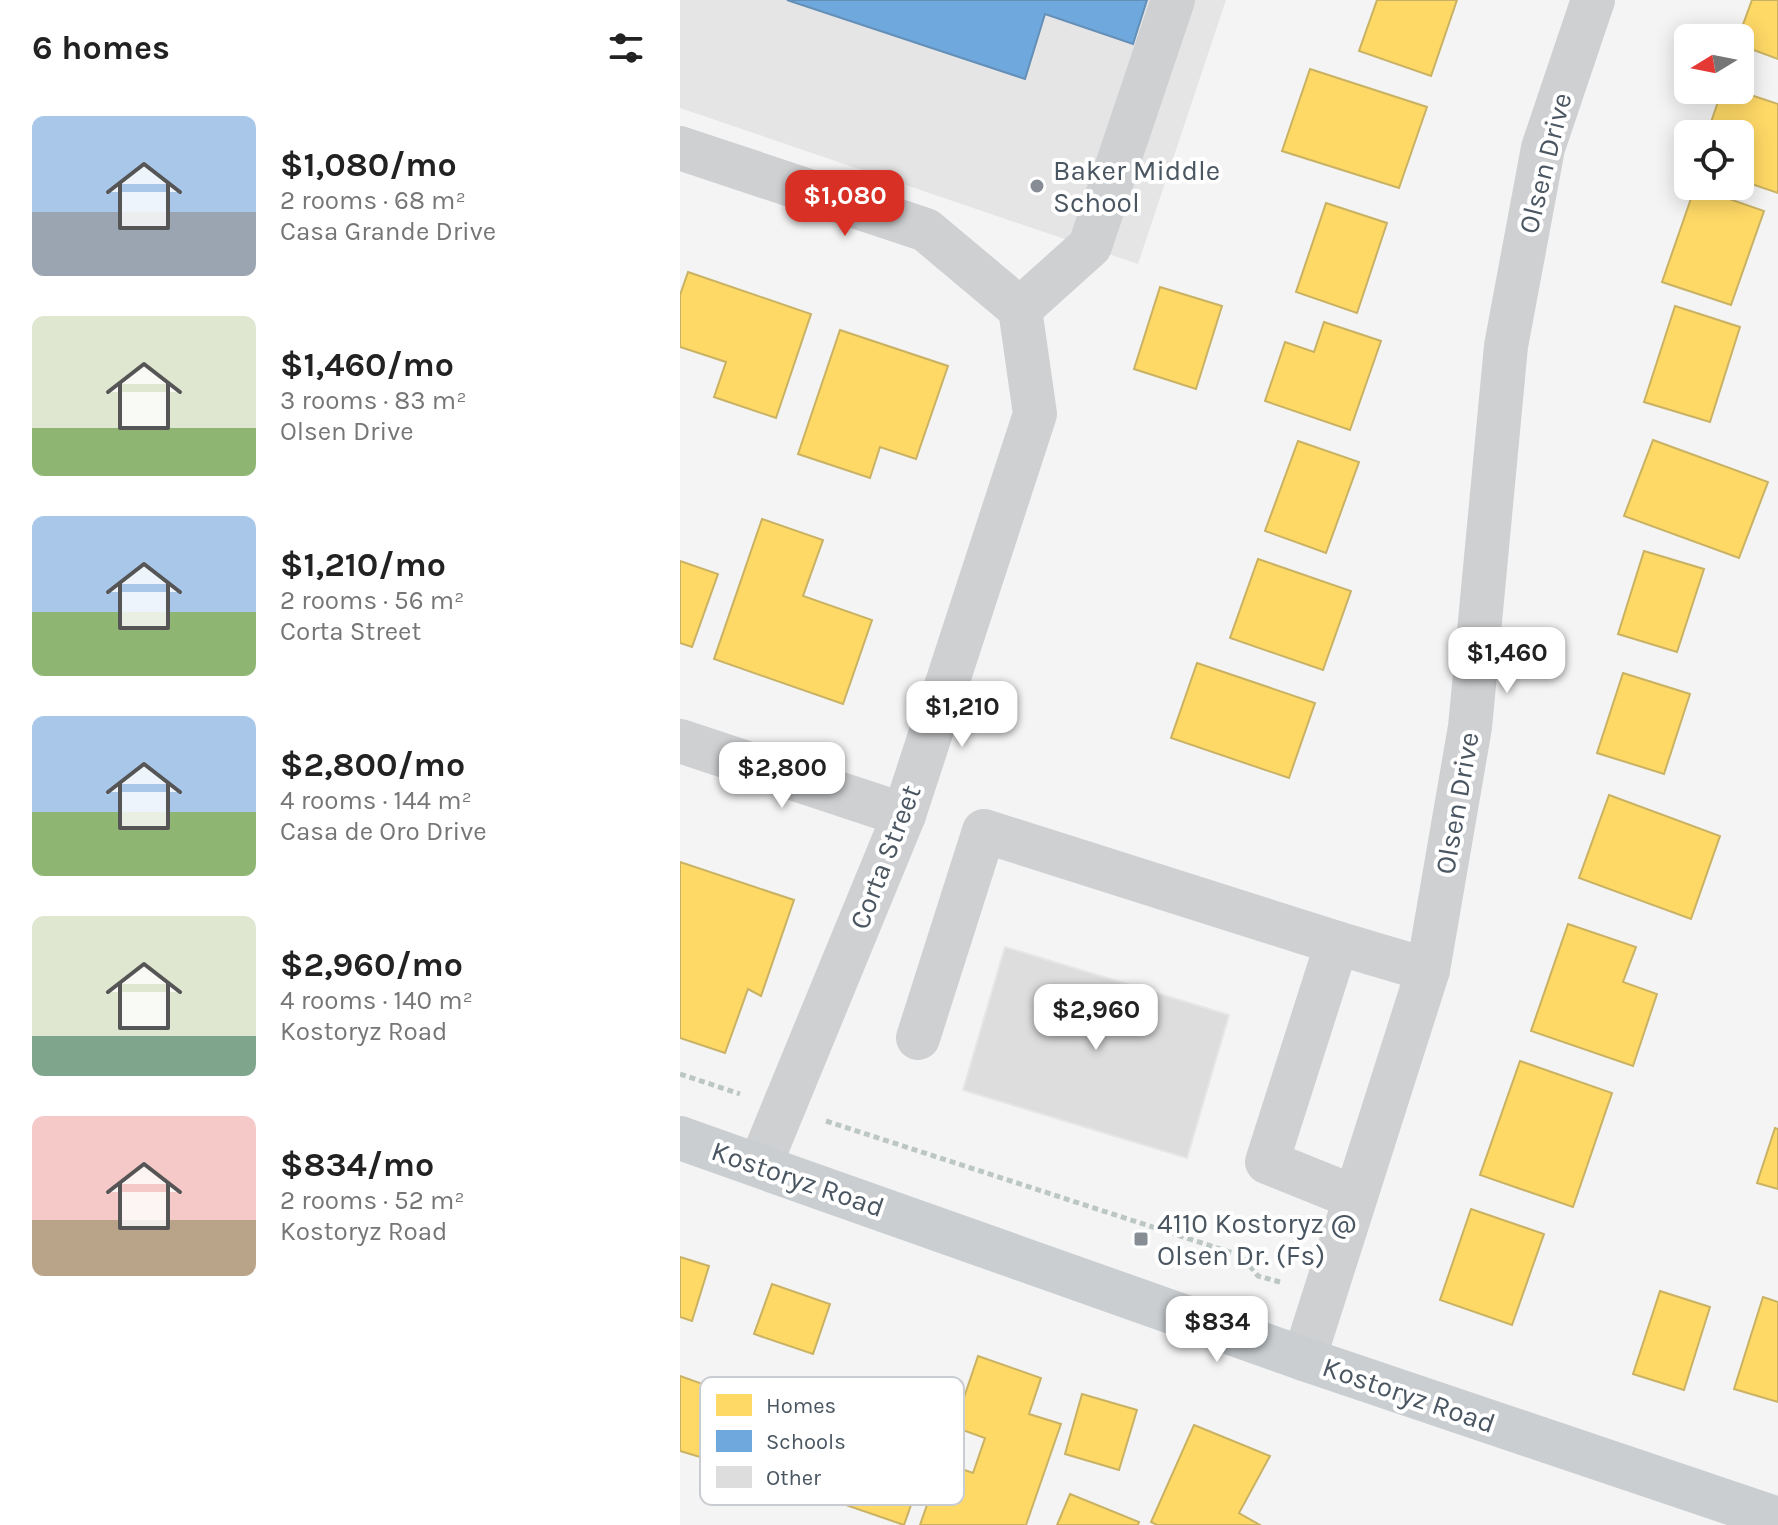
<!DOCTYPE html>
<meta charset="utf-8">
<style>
:root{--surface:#fff;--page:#f6f6f6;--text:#222;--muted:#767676;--accent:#d93025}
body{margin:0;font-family:Karla,sans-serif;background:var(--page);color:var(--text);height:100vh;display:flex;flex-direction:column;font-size:30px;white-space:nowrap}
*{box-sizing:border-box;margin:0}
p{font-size:26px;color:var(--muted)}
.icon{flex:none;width:44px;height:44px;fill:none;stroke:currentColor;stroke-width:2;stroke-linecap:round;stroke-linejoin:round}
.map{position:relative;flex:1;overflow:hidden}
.details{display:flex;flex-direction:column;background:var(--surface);width:680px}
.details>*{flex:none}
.needle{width:52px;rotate:260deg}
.buttons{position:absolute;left:994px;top:24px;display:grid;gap:16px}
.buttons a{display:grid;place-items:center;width:80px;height:80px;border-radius:12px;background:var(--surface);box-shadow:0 4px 20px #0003;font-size:40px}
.price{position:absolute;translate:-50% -68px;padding:0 18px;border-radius:16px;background:#fff;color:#222;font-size:26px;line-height:52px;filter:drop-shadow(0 2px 4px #0008)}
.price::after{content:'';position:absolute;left:50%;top:48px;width:24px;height:18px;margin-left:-12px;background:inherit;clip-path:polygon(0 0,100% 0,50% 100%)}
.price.on{background:var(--accent);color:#fff}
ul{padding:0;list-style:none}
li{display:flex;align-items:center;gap:24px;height:200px;padding:0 32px}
li span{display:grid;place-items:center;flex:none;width:224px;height:160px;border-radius:12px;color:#555}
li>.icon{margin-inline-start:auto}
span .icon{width:96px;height:96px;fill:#fffc;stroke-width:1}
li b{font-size:34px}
h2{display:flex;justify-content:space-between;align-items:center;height:96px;padding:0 32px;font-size:34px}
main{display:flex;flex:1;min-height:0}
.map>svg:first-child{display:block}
.education{fill:#e6e5e6}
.homes{fill:#ffd966;stroke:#c9b264;stroke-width:2}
.schools{fill:#6fa8dc;stroke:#648fb7;stroke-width:2}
.building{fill:#ddddde;stroke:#e5e6e7;stroke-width:2}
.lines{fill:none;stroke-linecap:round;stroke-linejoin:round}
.path{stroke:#bcc7c4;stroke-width:5;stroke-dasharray:6 4;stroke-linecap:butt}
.minor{stroke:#ced0d2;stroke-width:44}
.major{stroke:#caced1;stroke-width:44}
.poi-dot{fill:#868d94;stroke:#fff;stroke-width:3}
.labels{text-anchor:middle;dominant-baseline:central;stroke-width:8;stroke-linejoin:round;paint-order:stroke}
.street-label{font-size:28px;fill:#4a5661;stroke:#fff}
.poi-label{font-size:28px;fill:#4a5661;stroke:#fff;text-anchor:start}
.key{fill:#fff;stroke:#c9ccd0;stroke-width:2}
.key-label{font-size:22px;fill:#4a5661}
</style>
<main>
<section class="details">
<h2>6 homes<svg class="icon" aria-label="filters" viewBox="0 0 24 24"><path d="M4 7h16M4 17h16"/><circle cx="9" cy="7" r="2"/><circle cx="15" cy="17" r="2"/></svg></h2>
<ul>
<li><span style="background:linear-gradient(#a9c7e8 60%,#9aa5b1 0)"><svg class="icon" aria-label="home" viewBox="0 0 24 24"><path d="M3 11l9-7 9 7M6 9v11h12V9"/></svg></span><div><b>$1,080/mo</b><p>2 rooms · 68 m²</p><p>Casa Grande Drive</p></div></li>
<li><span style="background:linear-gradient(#dfe7d0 70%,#8fb573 0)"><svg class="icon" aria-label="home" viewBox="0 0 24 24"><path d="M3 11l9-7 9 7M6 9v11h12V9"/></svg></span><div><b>$1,460/mo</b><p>3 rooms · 83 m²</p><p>Olsen Drive</p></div></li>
<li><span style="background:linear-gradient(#a9c7e8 60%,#8fb573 0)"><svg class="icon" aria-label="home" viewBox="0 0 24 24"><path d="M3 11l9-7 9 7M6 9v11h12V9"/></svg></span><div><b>$1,210/mo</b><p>2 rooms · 56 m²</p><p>Corta Street</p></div></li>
<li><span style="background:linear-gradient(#a9c7e8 60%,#8fb573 0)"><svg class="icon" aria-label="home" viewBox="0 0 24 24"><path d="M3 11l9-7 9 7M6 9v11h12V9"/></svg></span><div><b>$2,800/mo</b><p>4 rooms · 144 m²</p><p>Casa de Oro Drive</p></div></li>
<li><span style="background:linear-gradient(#dfe7d0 75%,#7fa58c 0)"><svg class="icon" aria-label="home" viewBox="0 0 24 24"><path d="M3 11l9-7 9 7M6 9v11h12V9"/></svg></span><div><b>$2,960/mo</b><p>4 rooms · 140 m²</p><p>Kostoryz Road</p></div></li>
<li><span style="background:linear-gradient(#f6c9c9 65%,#b9a48a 0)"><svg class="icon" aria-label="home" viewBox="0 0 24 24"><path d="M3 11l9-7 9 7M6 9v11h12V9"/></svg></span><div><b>$834/mo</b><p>2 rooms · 52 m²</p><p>Kostoryz Road</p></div></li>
</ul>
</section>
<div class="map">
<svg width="1098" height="1525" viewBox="0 0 1098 1525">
<rect width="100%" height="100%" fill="#f4f4f4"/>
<path class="education" d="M 0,0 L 546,0 L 458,264 L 0,108 Z"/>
<g class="homes">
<path d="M 697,0 L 777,0 L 751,76 L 679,51 Z"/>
<path d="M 1072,0 L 1098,0 L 1098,59 L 1060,45 L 1058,38 Z"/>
<path d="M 630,69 L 747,107 L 719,188 L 602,151 Z"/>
<path d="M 1042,90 L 1056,90 L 1098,104 L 1098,193 L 1060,180 L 1060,134 L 1027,134 Z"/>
<path d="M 1015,187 L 1084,211 L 1051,305 L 982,282 Z"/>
<path d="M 646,203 L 707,223 L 677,313 L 616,292 Z"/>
<path d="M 8,272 L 131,314 L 96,418 L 34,397 L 46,362 L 0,347 L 0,295 Z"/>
<path d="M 480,287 L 542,306 L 516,389 L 454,369 Z"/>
<path d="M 995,306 L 1060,327 L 1030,422 L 964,402 Z"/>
<path d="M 644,322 L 701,341 L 670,430 L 585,401 L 605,342 L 634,352 Z"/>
<path d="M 160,330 L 268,366 L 236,459 L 200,447 L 190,478 L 118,454 Z"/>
<path d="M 973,440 L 1088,482 L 1059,558 L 944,516 Z"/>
<path d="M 618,441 L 679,462 L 646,553 L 585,531 Z"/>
<path d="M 82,519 L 143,540 L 123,596 L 192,620 L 163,704 L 34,659 Z"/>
<path d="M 964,551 L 1024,569 L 997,652 L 938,634 Z"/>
<path d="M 578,559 L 671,591 L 643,670 L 550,638 Z"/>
<path d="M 0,561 L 38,574 L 12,647 L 0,643 Z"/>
<path d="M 517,663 L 635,703 L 609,778 L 491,738 Z"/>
<path d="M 943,673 L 1010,694 L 984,774 L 917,753 Z"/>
<path d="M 929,795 L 1040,836 L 1011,919 L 899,878 Z"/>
<path d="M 0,862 L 114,900 L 81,996 L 68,989 L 45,1053 L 0,1038 Z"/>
<path d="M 888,924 L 956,947 L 943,982 L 977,994 L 953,1066 L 851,1031 Z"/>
<path d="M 840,1061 L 932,1093 L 893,1207 L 800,1175 Z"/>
<path d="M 1095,1128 L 1098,1129 L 1098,1189 L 1077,1183 Z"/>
<path d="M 791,1209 L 864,1234 L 832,1325 L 760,1300 Z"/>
<path d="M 0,1257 L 29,1266 L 12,1321 L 0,1317 Z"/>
<path d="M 92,1284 L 150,1304 L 133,1354 L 74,1334 Z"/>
<path d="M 980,1291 L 1030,1307 L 1004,1390 L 953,1374 Z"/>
<path d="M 1083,1297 L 1098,1302 L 1098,1402 L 1054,1389 Z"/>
<path d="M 298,1356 L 361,1378 L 349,1414 L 381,1424 L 346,1525 L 240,1525 L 262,1462 L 293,1473 L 305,1438 L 274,1427 Z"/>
<path d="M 0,1376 L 42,1391 L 20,1457 L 0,1451 Z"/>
<path d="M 402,1394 L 457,1410 L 439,1470 L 385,1454 Z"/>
<path d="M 184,1412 L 255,1436 L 224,1525 L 154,1501 Z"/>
<path d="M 514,1425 L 590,1456 L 559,1513 L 580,1525 L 477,1525 L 471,1522 Z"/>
<path d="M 390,1494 L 459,1522 L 458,1525 L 377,1525 Z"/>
</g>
<path class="schools" d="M 107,0 L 467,0 L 453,44 L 365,14 L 345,79 Z"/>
<path class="building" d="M 325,947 L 549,1015 L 507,1158 L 283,1090 Z"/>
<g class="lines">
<g class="path">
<path d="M 0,1074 L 60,1094"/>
<path d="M 146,1121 L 562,1256 L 578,1276 L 600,1282"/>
</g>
<g class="minor">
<path d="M 0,148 L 246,230 L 340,309"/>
<path d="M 340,309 L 410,246 L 493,0"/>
<path d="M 0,741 L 224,815"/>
<path d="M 657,943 L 748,970"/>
<path d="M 238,1038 L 304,831 L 657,943 L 587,1162 L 674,1197"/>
<path d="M 80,1165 L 224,815 L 355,414 L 340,309"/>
<path d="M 624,1359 L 748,970 L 790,727 L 826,346 L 863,148 L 913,0"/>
</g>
<path class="major" d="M 0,1138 L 624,1359 L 1098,1519"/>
</g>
<g class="poi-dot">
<circle cx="357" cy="186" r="8"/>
<rect x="453" y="1231" width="16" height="16" rx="4"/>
</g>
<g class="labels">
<g class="street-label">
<text transform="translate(865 163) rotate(-76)">Olsen Drive</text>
<text transform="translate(777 803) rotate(-80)">Olsen Drive</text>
<text transform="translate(205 857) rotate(-69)">Corta Street</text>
<text transform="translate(118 1179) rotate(19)">Kostoryz Road</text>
<text transform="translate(729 1395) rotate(19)">Kostoryz Road</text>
</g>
<g class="poi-label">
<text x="373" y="170">Baker Middle<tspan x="373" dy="32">School</tspan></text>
<text x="477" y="1223">4110 Kostoryz @<tspan x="477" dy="32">Olsen Dr. (Fs)</tspan></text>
</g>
</g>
<rect x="20" y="1377" width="264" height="128" rx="12" class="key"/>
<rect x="36" y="1394" width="36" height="22" fill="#ffd966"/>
<rect x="36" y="1430" width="36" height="22" fill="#6fa8dc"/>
<rect x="36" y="1466" width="36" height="22" fill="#ddddde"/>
<g class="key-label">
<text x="86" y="1413">Homes</text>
<text x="86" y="1449">Schools</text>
<text x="86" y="1485">Other</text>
</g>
</svg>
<div class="buttons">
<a><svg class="needle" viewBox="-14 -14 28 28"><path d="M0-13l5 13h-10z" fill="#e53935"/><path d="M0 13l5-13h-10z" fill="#767676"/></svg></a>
<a><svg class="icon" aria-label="locate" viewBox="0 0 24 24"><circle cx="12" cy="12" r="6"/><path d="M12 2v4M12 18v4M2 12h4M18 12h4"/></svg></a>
</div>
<b class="price on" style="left:165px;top:238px">$1,080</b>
<b class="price" style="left:827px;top:695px">$1,460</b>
<b class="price" style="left:282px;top:749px">$1,210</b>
<b class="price" style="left:102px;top:810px">$2,800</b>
<b class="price" style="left:416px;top:1052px">$2,960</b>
<b class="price" style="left:537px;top:1364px">$834</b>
</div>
</main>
